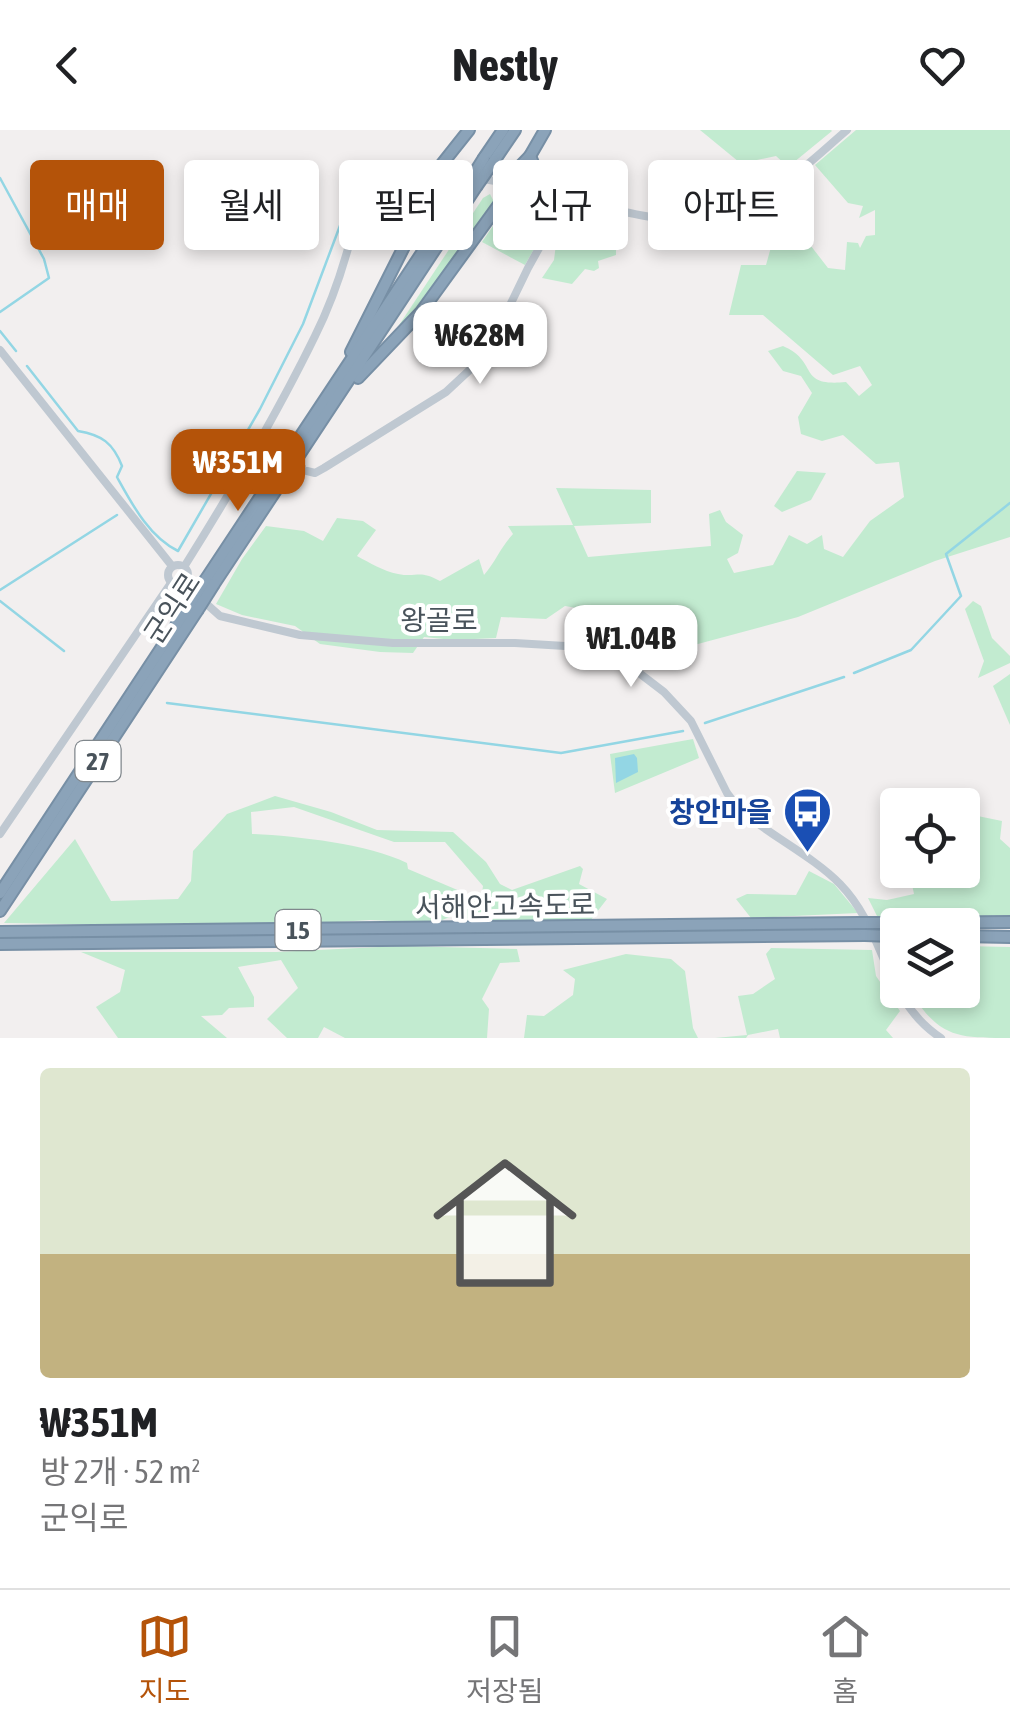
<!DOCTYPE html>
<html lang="ko">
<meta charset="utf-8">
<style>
:root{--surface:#fff;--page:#f2f2f2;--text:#202124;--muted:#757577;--line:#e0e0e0;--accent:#b45309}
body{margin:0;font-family:"Asap Condensed","Noto Sans KR",sans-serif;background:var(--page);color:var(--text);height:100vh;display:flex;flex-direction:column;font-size:38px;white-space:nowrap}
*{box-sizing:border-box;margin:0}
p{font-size:32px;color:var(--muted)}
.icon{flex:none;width:55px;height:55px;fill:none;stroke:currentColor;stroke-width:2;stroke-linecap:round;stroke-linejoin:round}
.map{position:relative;height:908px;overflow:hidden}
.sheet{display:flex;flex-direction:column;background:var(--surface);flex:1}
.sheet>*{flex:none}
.guide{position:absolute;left:30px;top:30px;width:950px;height:90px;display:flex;gap:20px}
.tools{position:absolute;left:880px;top:658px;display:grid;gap:20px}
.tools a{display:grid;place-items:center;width:100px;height:100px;border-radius:10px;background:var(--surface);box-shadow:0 5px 15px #0003;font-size:50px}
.price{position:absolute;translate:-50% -85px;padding:0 22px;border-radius:20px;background:#fff;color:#222;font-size:32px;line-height:65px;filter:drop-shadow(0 2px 5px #0008)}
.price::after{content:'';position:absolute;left:50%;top:60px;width:30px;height:22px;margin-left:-15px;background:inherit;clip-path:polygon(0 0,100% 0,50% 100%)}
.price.on{background:var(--accent);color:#fff}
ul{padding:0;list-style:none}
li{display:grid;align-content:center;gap:20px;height:530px;padding:0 40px}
li span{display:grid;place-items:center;height:310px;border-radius:10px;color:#555}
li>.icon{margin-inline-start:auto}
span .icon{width:180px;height:180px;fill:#fffc;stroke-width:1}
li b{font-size:42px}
.chip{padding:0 35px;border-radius:10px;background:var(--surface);box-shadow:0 5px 15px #0003;font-size:35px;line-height:90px}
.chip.on{background:var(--accent);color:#fff}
header{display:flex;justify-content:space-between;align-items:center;height:130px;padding:0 40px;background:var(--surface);font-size:45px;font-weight:700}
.dock{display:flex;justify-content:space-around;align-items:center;height:140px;border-top:2px solid var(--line);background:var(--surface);font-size:28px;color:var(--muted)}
.dock a{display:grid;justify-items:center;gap:5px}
.dock .on{color:var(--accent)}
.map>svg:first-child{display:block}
.green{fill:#c2ebd0;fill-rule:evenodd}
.water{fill:#93d6e4}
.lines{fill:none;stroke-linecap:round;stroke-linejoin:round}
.stream{stroke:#93d6e4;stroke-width:2.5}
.secondary-tunnel{stroke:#c8c8ca;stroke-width:8;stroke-dasharray:8 4;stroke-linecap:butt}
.highway-casing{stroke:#778fa5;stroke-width:14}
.secondary{stroke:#bfc8d1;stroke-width:8}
.highway{stroke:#8ba3b9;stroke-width:10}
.highway-bridge-casing{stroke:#778fa5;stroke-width:14;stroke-linecap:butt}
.highway-bridge{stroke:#8ba3b9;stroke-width:10}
.labels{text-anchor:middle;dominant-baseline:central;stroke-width:8;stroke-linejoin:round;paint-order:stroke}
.shield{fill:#fff;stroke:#80878c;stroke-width:2.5}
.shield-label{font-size:25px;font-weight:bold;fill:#49535b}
.street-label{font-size:28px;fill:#49535b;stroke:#fff}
.transit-label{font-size:28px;font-weight:bold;fill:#164399;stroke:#fff;text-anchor:end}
</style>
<header><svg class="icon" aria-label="back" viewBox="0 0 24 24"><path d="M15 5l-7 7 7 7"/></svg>Nestly<svg class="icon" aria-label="heart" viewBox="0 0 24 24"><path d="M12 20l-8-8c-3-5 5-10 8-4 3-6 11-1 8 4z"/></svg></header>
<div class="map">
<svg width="1010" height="908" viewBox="0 0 1010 908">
<rect width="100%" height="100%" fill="#f2efef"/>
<g class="green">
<path d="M 700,0 L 831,0 L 832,1 L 788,37 L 776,26 L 752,31 L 750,41 Z"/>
<path d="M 856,0 L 1010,0 L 1010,407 L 935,431 L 798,487 L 642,529 L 605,519 L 590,483 L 598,485 L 599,482 L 565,476 L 546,489 L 501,487 L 496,508 L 453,510 L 424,507 L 413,523 L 380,522 L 320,514 L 295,496 L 242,485 L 216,474 L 242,429 L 266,396 L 304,401 L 323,411 L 337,388 L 363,391 L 376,400 L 357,426 C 370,433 383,441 398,444 C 418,448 418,439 440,451 L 479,429 L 484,445 C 496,431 500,418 513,404 L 508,396 L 573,395 L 556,358 L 651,360 L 651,393 L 574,396 L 588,427 L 711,416 L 709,384 L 720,380 L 726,392 L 743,405 L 738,423 L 727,429 L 734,443 L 773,435 L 789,405 L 807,414 L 822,405 L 824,419 L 843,427 L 870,391 L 904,367 L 899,332 L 876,334 L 843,305 L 822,311 L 801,304 L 798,287 L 812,263 L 801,246 L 783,241 L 768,221 L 783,216 C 820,232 796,257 846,252 L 859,266 L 872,255 L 860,236 L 833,245 L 763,185 L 729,185 L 741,135 L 766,135 L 771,117 L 804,107 L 828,138 L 845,140 L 847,112 L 858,113 L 860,118 L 866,106 L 875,105 L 875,80 L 859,88 L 863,76 L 848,73 L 815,35 Z"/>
<path d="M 490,64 L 495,74 L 458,130 L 378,227 L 483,68 Z"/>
<path d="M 525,69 L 553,74 L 557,78 L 525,135 L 482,112 L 508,74 Z"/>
<path d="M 588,91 L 616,111 L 616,125 L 598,131 L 599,138 L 594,141 L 585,139 L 572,154 L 542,148 L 554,130 L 556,114 Z"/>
<path d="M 797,341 L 826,343 L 811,370 L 782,382 L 774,376 Z"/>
<path d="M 973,471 L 981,476 L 992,508 L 1010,526 L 1010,533 L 978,548 L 984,531 L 965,479 Z"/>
<path d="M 1010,544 L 1010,595 L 993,556 Z"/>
<path d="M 693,609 L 699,628 L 615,663 L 610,624 Z"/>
<path d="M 275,666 L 331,682 L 377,700 L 453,702 L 486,732 L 500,754 L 512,760 L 580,736 L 583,739 L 579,754 L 607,769 L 590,791 L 491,792 L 452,786 L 435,793 L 370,790 L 254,797 L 4,793 L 75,709 L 111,771 L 178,769 L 191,751 L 193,721 L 227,684 ZM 294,677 L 394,712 L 445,712 L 483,756 L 481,770 L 408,739 L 407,733 C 368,714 296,706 252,704 L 251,682 Z"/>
<path d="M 963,683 L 1002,691 L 1000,709 L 1010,718 L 1010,789 L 878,788 L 868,768 L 887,770 L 914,764 L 909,740 L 962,740 Z"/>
<path d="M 809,741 L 834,754 L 858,783 L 751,788 L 736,769 L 747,764 L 796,765 Z"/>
<path d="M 401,816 L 517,819 L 520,832 L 500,833 L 482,869 L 489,879 L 487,908 L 345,908 L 324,897 L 318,908 L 287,908 L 267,889 L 298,858 L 281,830 L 238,837 L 254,867 L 254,877 L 229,878 L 222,885 L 201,886 L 227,908 L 118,908 L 96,877 L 120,862 L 125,840 L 81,822 L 276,822 Z"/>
<path d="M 963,816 L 1010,817 L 1010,908 C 959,908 940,908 912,864 L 911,860 L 962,860 Z"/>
<path d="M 771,818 L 872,820 L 876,846 L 900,881 L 886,900 L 893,908 L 780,908 L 778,899 L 748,905 L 746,908 L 715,908 L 747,905 L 738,866 L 753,864 L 775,849 L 766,824 Z"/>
<path d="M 626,824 L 671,829 L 685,841 L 693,898 L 698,908 L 524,908 L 527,885 L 544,886 L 573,865 L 575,849 L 563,840 Z"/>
</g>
<path class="water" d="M 634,624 L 637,628 L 638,642 L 616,653 L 615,628 Z"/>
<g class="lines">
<g class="stream">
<path d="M 0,48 L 44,129 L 49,148 L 0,182"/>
<path d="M 0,201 L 16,221"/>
<path d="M 27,236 L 78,301 C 102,305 113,313 122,336 L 117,347 C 132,374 149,407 178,421 L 260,279 L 303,194 L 350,69"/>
<path d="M 0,460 L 117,385"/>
<path d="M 0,471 L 64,521"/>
<path d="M 854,543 L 911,520 L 961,466 L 946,424 L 1010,373"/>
<path d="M 167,573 L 561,623 L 683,601"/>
<path d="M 705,593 L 844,547"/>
</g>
<path class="secondary-tunnel" d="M 277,322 L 307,341"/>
<defs>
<g id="highway">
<path d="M 484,28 L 503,0"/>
<path d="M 494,31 L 515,0"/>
<path d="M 501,72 L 519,62 L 544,60 L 530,26"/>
<path d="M 351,222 L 431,63 L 434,44 L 469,0"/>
<path d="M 358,248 L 421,182 L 500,73 L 506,51 L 530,26 L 545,0"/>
<path d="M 206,449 L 467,55"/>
<path d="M 214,454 L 476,57"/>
<path d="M 0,763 L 189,476"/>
<path d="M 0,781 L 197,481"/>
<path d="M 887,793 L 1010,792"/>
<path d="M 0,802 L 859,793"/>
<path d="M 962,806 L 1010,807"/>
<path d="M 0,814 L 865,805"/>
</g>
</defs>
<use href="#highway" class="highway-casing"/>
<g class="secondary">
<path d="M 555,96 L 601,76"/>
<path d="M 0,220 L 172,436"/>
<path d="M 259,311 L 277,322"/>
<path d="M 307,341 L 315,343 L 324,338 L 446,262 L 475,235 L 498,200 L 528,138 L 568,66"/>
<circle cx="178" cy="445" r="10"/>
<path d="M 184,437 C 231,362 276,286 315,206 C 328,180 339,150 347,122 C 352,106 354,85 366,73 C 442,0 608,99 701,90 C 759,84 805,36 847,0"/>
<path d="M 183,453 L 220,486 L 300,505 L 393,513 L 515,513 L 582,517 L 601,523 L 630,536 L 664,562 L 691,591 L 727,663 L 739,679 C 769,705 814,727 840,754 C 886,801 883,870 941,908"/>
<path d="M 0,704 L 171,453"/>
</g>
<use href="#highway" class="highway"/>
<defs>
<g id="highway-bridge">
<path d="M 467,55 L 484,28"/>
<path d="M 476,57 L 494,31"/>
<path d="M 189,476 L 206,449"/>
<path d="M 197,481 L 214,454"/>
<path d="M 859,793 L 887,793"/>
<path d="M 865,805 L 892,806"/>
</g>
</defs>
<use href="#highway-bridge" class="highway-bridge-casing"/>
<use href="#highway-bridge" class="highway-bridge"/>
</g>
<defs>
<symbol id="bus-pin" viewBox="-11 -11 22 30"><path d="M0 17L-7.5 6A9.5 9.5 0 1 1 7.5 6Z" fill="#1a4fb4" stroke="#fff"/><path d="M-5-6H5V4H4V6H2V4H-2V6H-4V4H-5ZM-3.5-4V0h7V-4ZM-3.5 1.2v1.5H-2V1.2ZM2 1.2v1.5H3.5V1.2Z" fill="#fff"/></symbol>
</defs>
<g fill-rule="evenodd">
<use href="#bus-pin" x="780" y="654" width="55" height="75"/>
</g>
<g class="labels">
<g class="shield">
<rect x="75.5" y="611" width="45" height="40" rx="8"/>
<rect x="275.5" y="780" width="45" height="40" rx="8"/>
</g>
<g class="shield-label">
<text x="98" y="631">27</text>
<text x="298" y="800">15</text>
</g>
<g class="street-label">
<text transform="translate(172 478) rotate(-57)">군익로</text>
<text x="439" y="490">왕골로</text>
<text transform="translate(505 776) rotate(-1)">서해안고속도로</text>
</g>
<g class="transit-label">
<text x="772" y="682">창안마을</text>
</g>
</g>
</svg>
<div class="tools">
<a><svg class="icon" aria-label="locate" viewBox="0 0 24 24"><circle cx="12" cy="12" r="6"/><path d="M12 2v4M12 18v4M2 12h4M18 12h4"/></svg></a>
<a><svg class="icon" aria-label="layers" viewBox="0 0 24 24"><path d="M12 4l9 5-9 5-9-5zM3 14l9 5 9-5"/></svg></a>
</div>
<b class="price" style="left:480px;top:257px">₩628M</b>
<b class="price on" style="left:238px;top:384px">₩351M</b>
<b class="price" style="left:631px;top:560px">₩1.04B</b>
<div class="guide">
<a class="chip on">매매</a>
<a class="chip">월세</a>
<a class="chip">필터</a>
<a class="chip">신규</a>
<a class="chip">아파트</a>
</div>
</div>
<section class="sheet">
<ul>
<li><span style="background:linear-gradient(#dfe7d0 60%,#c2b280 0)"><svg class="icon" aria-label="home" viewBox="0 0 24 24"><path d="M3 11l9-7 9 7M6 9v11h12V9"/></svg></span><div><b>₩351M</b><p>방 2개 · 52 m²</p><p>군익로</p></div></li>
</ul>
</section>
<nav class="dock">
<a class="on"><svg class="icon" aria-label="map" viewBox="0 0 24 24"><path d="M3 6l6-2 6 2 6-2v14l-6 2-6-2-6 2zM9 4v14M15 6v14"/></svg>지도</a>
<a><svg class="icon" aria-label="saved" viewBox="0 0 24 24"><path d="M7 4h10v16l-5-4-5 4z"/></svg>저장됨</a>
<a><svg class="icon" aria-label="home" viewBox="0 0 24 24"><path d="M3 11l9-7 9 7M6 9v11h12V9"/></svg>홈</a>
</nav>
